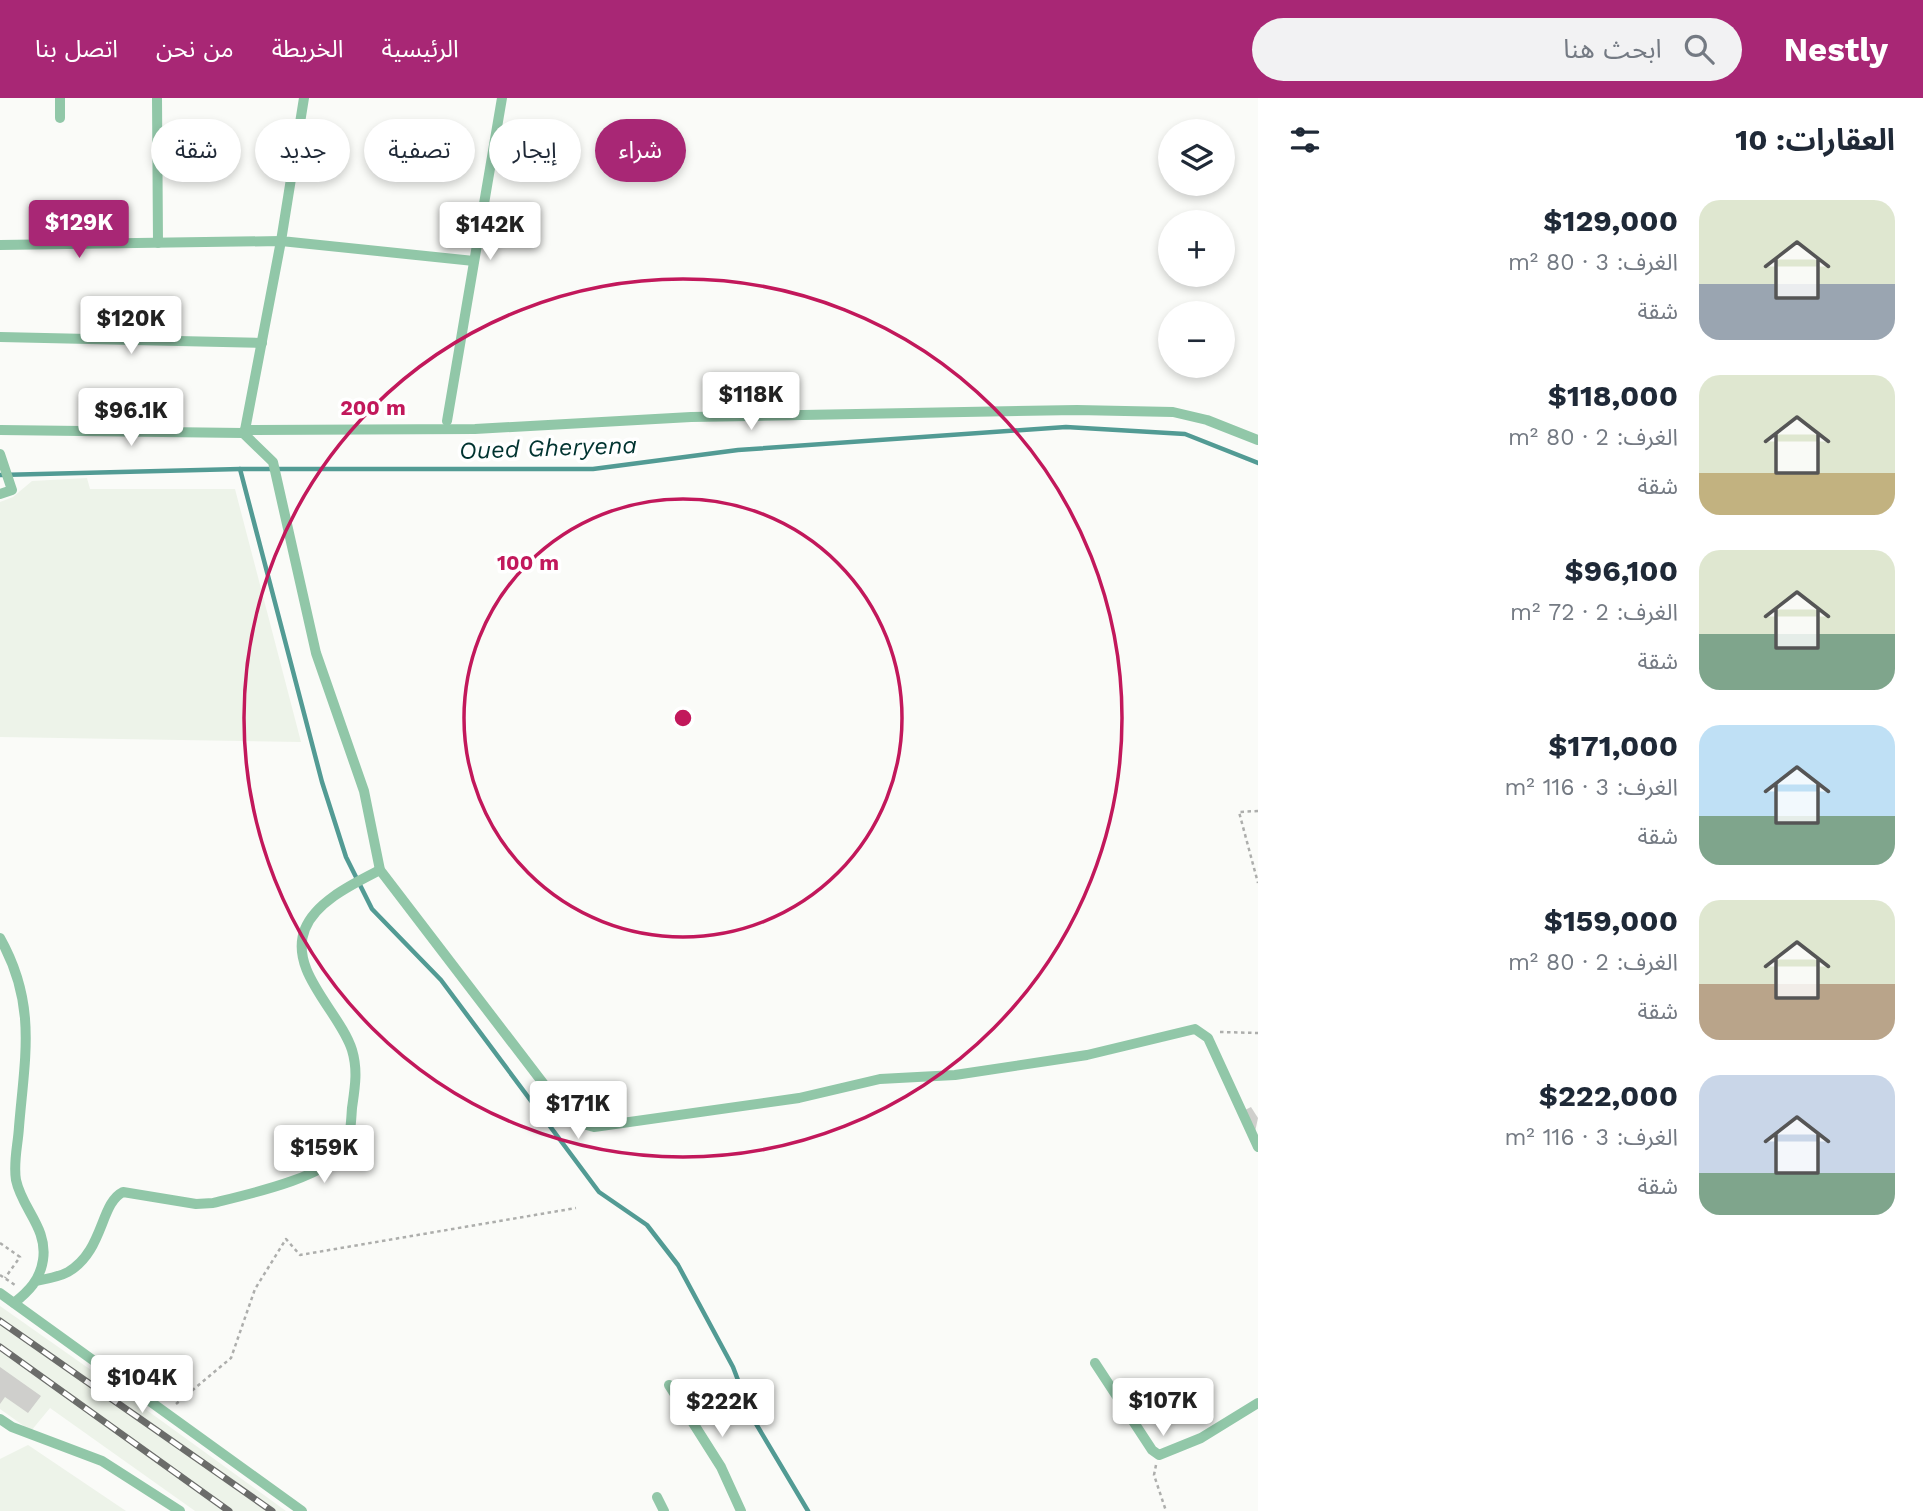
<!DOCTYPE html>
<html lang="ar">
<meta charset="utf-8">
<style>
:root{--surface:#fff;--page:#f2f2f3;--text:#1f2937;--muted:#747a83;--accent:#a82775}
body{margin:0;font-family:"Work Sans","Noto Sans Arabic",sans-serif;background:var(--page);color:var(--text);direction:rtl;height:100vh;display:flex;flex-direction:column;font-size:26px;white-space:nowrap}
*{box-sizing:border-box;margin:0}
p{font-size:23px;color:var(--muted)}
.icon{flex:none;width:38px;height:38px;fill:none;stroke:currentColor;stroke-width:2;stroke-linecap:round;stroke-linejoin:round}
.map{position:relative;flex:1;overflow:hidden;direction:ltr}
.details{display:flex;flex-direction:column;background:var(--surface);width:665px}
.details>*{flex:none}
.guide{position:absolute;left:21px;top:21px;width:665px;height:63px;direction:rtl;display:flex;gap:14px}
.fabs{position:absolute;left:1158px;top:21px;display:grid;gap:14px}
.fabs a{display:grid;place-items:center;width:77px;height:77px;border-radius:50%;background:var(--surface);box-shadow:0 4px 10px #0003;font-size:35px}
.price{position:absolute;translate:-50% -60px;padding:0 16px;border-radius:7px;background:#fff;color:#222;font-size:23px;line-height:46px;filter:drop-shadow(0 2px 4px #0008)}
.price::after{content:'';position:absolute;left:50%;top:42px;width:21px;height:16px;margin-left:-10px;background:inherit;clip-path:polygon(0 0,100% 0,50% 100%)}
.price.selected{background:var(--accent);color:#fff}
ul{padding:0;list-style:none}
li{display:flex;align-items:center;gap:21px;height:175px;padding:0 28px}
li span{display:grid;place-items:center;flex:none;width:196px;height:140px;border-radius:21px;color:#555}
li>.icon{margin-inline-start:auto}
span .icon{width:84px;height:84px;fill:#fffc;stroke-width:1}
li b{font-size:30px}
h2{display:flex;justify-content:space-between;align-items:center;height:84px;padding:0 28px;font-size:30px}
.tag{padding:0 24px;border-radius:32px;background:var(--surface);box-shadow:0 4px 10px #0003;font-size:24px;line-height:63px}
.tag.selected{background:var(--accent);color:#fff}
header{display:flex;align-items:center;gap:42px;box-sizing:border-box;height:98px;padding:0 35px;background:var(--accent);color:#fff}
header strong{font-size:33px}
nav{display:flex;gap:38px;margin-inline-start:auto;font-size:24px}
.search{width:490px;height:63px;background:var(--page);display:flex;align-items:center;gap:18px;box-sizing:border-box;padding:0 24px;border-radius:38px;color:var(--muted);font-size:26px}
main{display:flex;flex:1;min-height:0}
.map>svg:first-child{display:block}
.built{fill:#edf3e9}
.lines{fill:none;stroke-linecap:round;stroke-linejoin:round}
.stream{stroke:#529b94;stroke-width:4.5}
.building{fill:#cfcfcc}
.path{stroke:#adaeac;stroke-width:2.5;stroke-dasharray:3.5 3.5;stroke-linecap:butt}
.street{stroke:#91c7a8;stroke-width:10}
.rail-casing{stroke:#6b6c6a;stroke-width:7}
.rail{stroke:#fff;stroke-width:4.5;stroke-dasharray:13;stroke-linecap:butt}
.ring{fill:none;stroke:#c2185b;stroke-width:3.5}
.labels{text-anchor:middle;dominant-baseline:central;stroke-width:7;stroke-linejoin:round;paint-order:stroke}
.water-label{font-size:24px;font-style:italic;fill:#003330;stroke:#fff}
.centre{fill:#c2185b;stroke:#fff;stroke-width:3.5}
.ring-label{font-size:21px;text-anchor:middle;font-weight:bold;fill:#c2185b;stroke:#fff;stroke-width:7;stroke-linejoin:round;paint-order:stroke}
</style>
<header>
<strong>Nestly</strong>
<div class="search"><svg class="icon" aria-label="search" viewBox="0 0 24 24"><circle cx="10" cy="10" r="6"/><path d="M15 15l6 6"/></svg>ابحث هنا</div>
<nav><a>الرئيسية</a><a>الخريطة</a><a>من نحن</a><a>اتصل بنا</a></nav>
</header>
<main>
<section class="details">
<h2>العقارات: 10<svg class="icon" aria-label="filters" viewBox="0 0 24 24"><path d="M4 7h16M4 17h16"/><circle cx="9" cy="7" r="2"/><circle cx="15" cy="17" r="2"/></svg></h2>
<ul>
<li><span style="background:linear-gradient(#dfe7d0 60%,#9aa5b1 0)"><svg class="icon" aria-label="home" viewBox="0 0 24 24"><path d="M3 11l9-7 9 7M6 9v11h12V9"/></svg></span><div><b>$129,000</b><p>الغرف: 3 · 80 m²</p><p>شقة</p></div></li>
<li><span style="background:linear-gradient(#dfe7d0 70%,#c2b280 0)"><svg class="icon" aria-label="home" viewBox="0 0 24 24"><path d="M3 11l9-7 9 7M6 9v11h12V9"/></svg></span><div><b>$118,000</b><p>الغرف: 2 · 80 m²</p><p>شقة</p></div></li>
<li><span style="background:linear-gradient(#dfe7d0 60%,#7fa58c 0)"><svg class="icon" aria-label="home" viewBox="0 0 24 24"><path d="M3 11l9-7 9 7M6 9v11h12V9"/></svg></span><div><b>$96,100</b><p>الغرف: 2 · 72 m²</p><p>شقة</p></div></li>
<li><span style="background:linear-gradient(#bfe0f5 65%,#7fa58c 0)"><svg class="icon" aria-label="home" viewBox="0 0 24 24"><path d="M3 11l9-7 9 7M6 9v11h12V9"/></svg></span><div><b>$171,000</b><p>الغرف: 3 · 116 m²</p><p>شقة</p></div></li>
<li><span style="background:linear-gradient(#dfe7d0 60%,#b9a48a 0)"><svg class="icon" aria-label="home" viewBox="0 0 24 24"><path d="M3 11l9-7 9 7M6 9v11h12V9"/></svg></span><div><b>$159,000</b><p>الغرف: 2 · 80 m²</p><p>شقة</p></div></li>
<li><span style="background:linear-gradient(#c9d6e8 70%,#7fa58c 0)"><svg class="icon" aria-label="home" viewBox="0 0 24 24"><path d="M3 11l9-7 9 7M6 9v11h12V9"/></svg></span><div><b>$222,000</b><p>الغرف: 3 · 116 m²</p><p>شقة</p></div></li>
</ul>
</section>
<div class="map">
<svg width="1258" height="1413" viewBox="0 0 1258 1413">
<rect width="100%" height="100%" fill="#fafbf8"/>
<g class="built">
<path d="M 87,380 L 90,391 L 235,391 L 301,644 L 0,639 L 0,404 L 13,399 L 32,383 Z"/>
<path d="M 0,1208 L 101,1279 L 286,1413 L 195,1413 L 50,1310 L 31,1333 L 0,1311 Z"/>
<path d="M 28,1347 L 126,1413 L 0,1413 L 0,1361 Z"/>
</g>
<g class="lines">
<g class="stream">
<path d="M 240,371 L 322,684 L 346,759 L 372,811 L 441,882 L 599,1094 L 647,1127 L 678,1167 L 733,1269 L 752,1319 L 808,1413"/>
<path d="M 0,377 L 240,371 L 593,371 L 738,352 L 1066,329 L 1185,336 L 1258,365"/>
</g>
</g>
<g class="building">
<path d="M 1251,1009 L 1258,1020 L 1255,1034 L 1243,1013 Z"/>
<path d="M 0,1269 L 41,1298 L 28,1315 L 5,1299 L 0,1306 Z"/>
</g>
<g class="lines">
<g class="path">
<path d="M 1258,713 L 1239,714 L 1258,785"/>
<path d="M 1220,934 L 1258,935"/>
<path d="M 0,1145 L 20,1159 L 5,1180"/>
<path d="M 0,1177 L 15,1187"/>
<path d="M 176,1306 L 231,1260 L 255,1191 L 286,1141 L 300,1157 L 576,1110"/>
<path d="M 1156,1367 L 1154,1377 L 1166,1413"/>
</g>
<g class="street">
<path d="M 60,0 L 60,20"/>
<path d="M 157,0 L 158,145"/>
<path d="M 304,0 L 281,143 L 474,163"/>
<path d="M 0,147 L 281,143 L 245,332"/>
<path d="M 0,239 L 262,245"/>
<path d="M 447,323 L 502,0"/>
<path d="M 0,332 L 243,335 L 245,332 L 475,331 L 691,319 L 1077,312 L 1173,314 L 1207,322 L 1258,342"/>
<path d="M 243,335 L 273,364 L 316,555 L 364,693 L 380,772 L 572,1023 L 594,1029 L 799,1000 L 880,981 L 955,977 L 1087,957 L 1195,931 L 1208,940 L 1258,1049"/>
<path d="M 0,356 L 12,392 L 0,396"/>
<path d="M 0,840 C 37,906 25,957 19,1029 C 18,1047 13,1064 16,1082 C 22,1111 48,1130 43,1162 C 40,1182 29,1193 14,1205"/>
<path d="M 36,1183 C 46,1181 59,1179 68,1174 C 104,1153 100,1105 123,1094 L 196,1106 L 213,1105 C 245,1097 329,1079 344,1051 C 351,1039 351,1023 352,1010 C 355,989 358,972 352,952 C 340,914 288,873 305,831 C 316,803 355,785 380,772"/>
<path d="M 0,1195 L 302,1413"/>
<path d="M 1095,1265 L 1152,1352 L 1159,1357 L 1201,1340 L 1258,1305"/>
<path d="M 669,1287 L 721,1369 L 741,1413"/>
<path d="M 0,1321 L 12,1329 L 102,1363 L 180,1413"/>
<path d="M 657,1399 L 664,1413"/>
</g>
<defs>
<g id="rail">
<path d="M 0,1223 L 272,1413"/>
<path d="M 0,1249 L 229,1413"/>
</g>
</defs>
<use href="#rail" class="rail-casing"/>
<use href="#rail" class="rail"/>
</g>
<g class="ring">
<circle cx="683" cy="620" r="219"/>
<circle cx="683" cy="620" r="439"/>
</g>
<g class="labels">
<g class="water-label">
<text transform="translate(548 350) rotate(-2)">Oued Gheryena</text>
</g>
</g>
<circle cx="683" cy="620" r="10" class="centre"/>
<g class="ring-label">
<text x="373" y="317">200 m</text>
<text x="528" y="472">100 m</text>
</g>
</svg>
<div class="fabs">
<a><svg class="icon" aria-label="layers" viewBox="0 0 24 24"><path d="M12 4l9 5-9 5-9-5zM3 14l9 5 9-5"/></svg></a>
<a>+</a>
<a>−</a>
</div>
<b class="price selected" style="left:79px;top:162px">$129K</b>
<b class="price" style="left:490px;top:164px">$142K</b>
<b class="price" style="left:131px;top:258px">$120K</b>
<b class="price" style="left:751px;top:334px">$118K</b>
<b class="price" style="left:131px;top:350px">$96.1K</b>
<b class="price" style="left:578px;top:1043px">$171K</b>
<b class="price" style="left:324px;top:1087px">$159K</b>
<b class="price" style="left:142px;top:1317px">$104K</b>
<b class="price" style="left:1163px;top:1340px">$107K</b>
<b class="price" style="left:722px;top:1341px">$222K</b>
<div class="guide">
<a class="tag selected">شراء</a>
<a class="tag">إيجار</a>
<a class="tag">تصفية</a>
<a class="tag">جديد</a>
<a class="tag">شقة</a>
</div>
</div>
</main>
